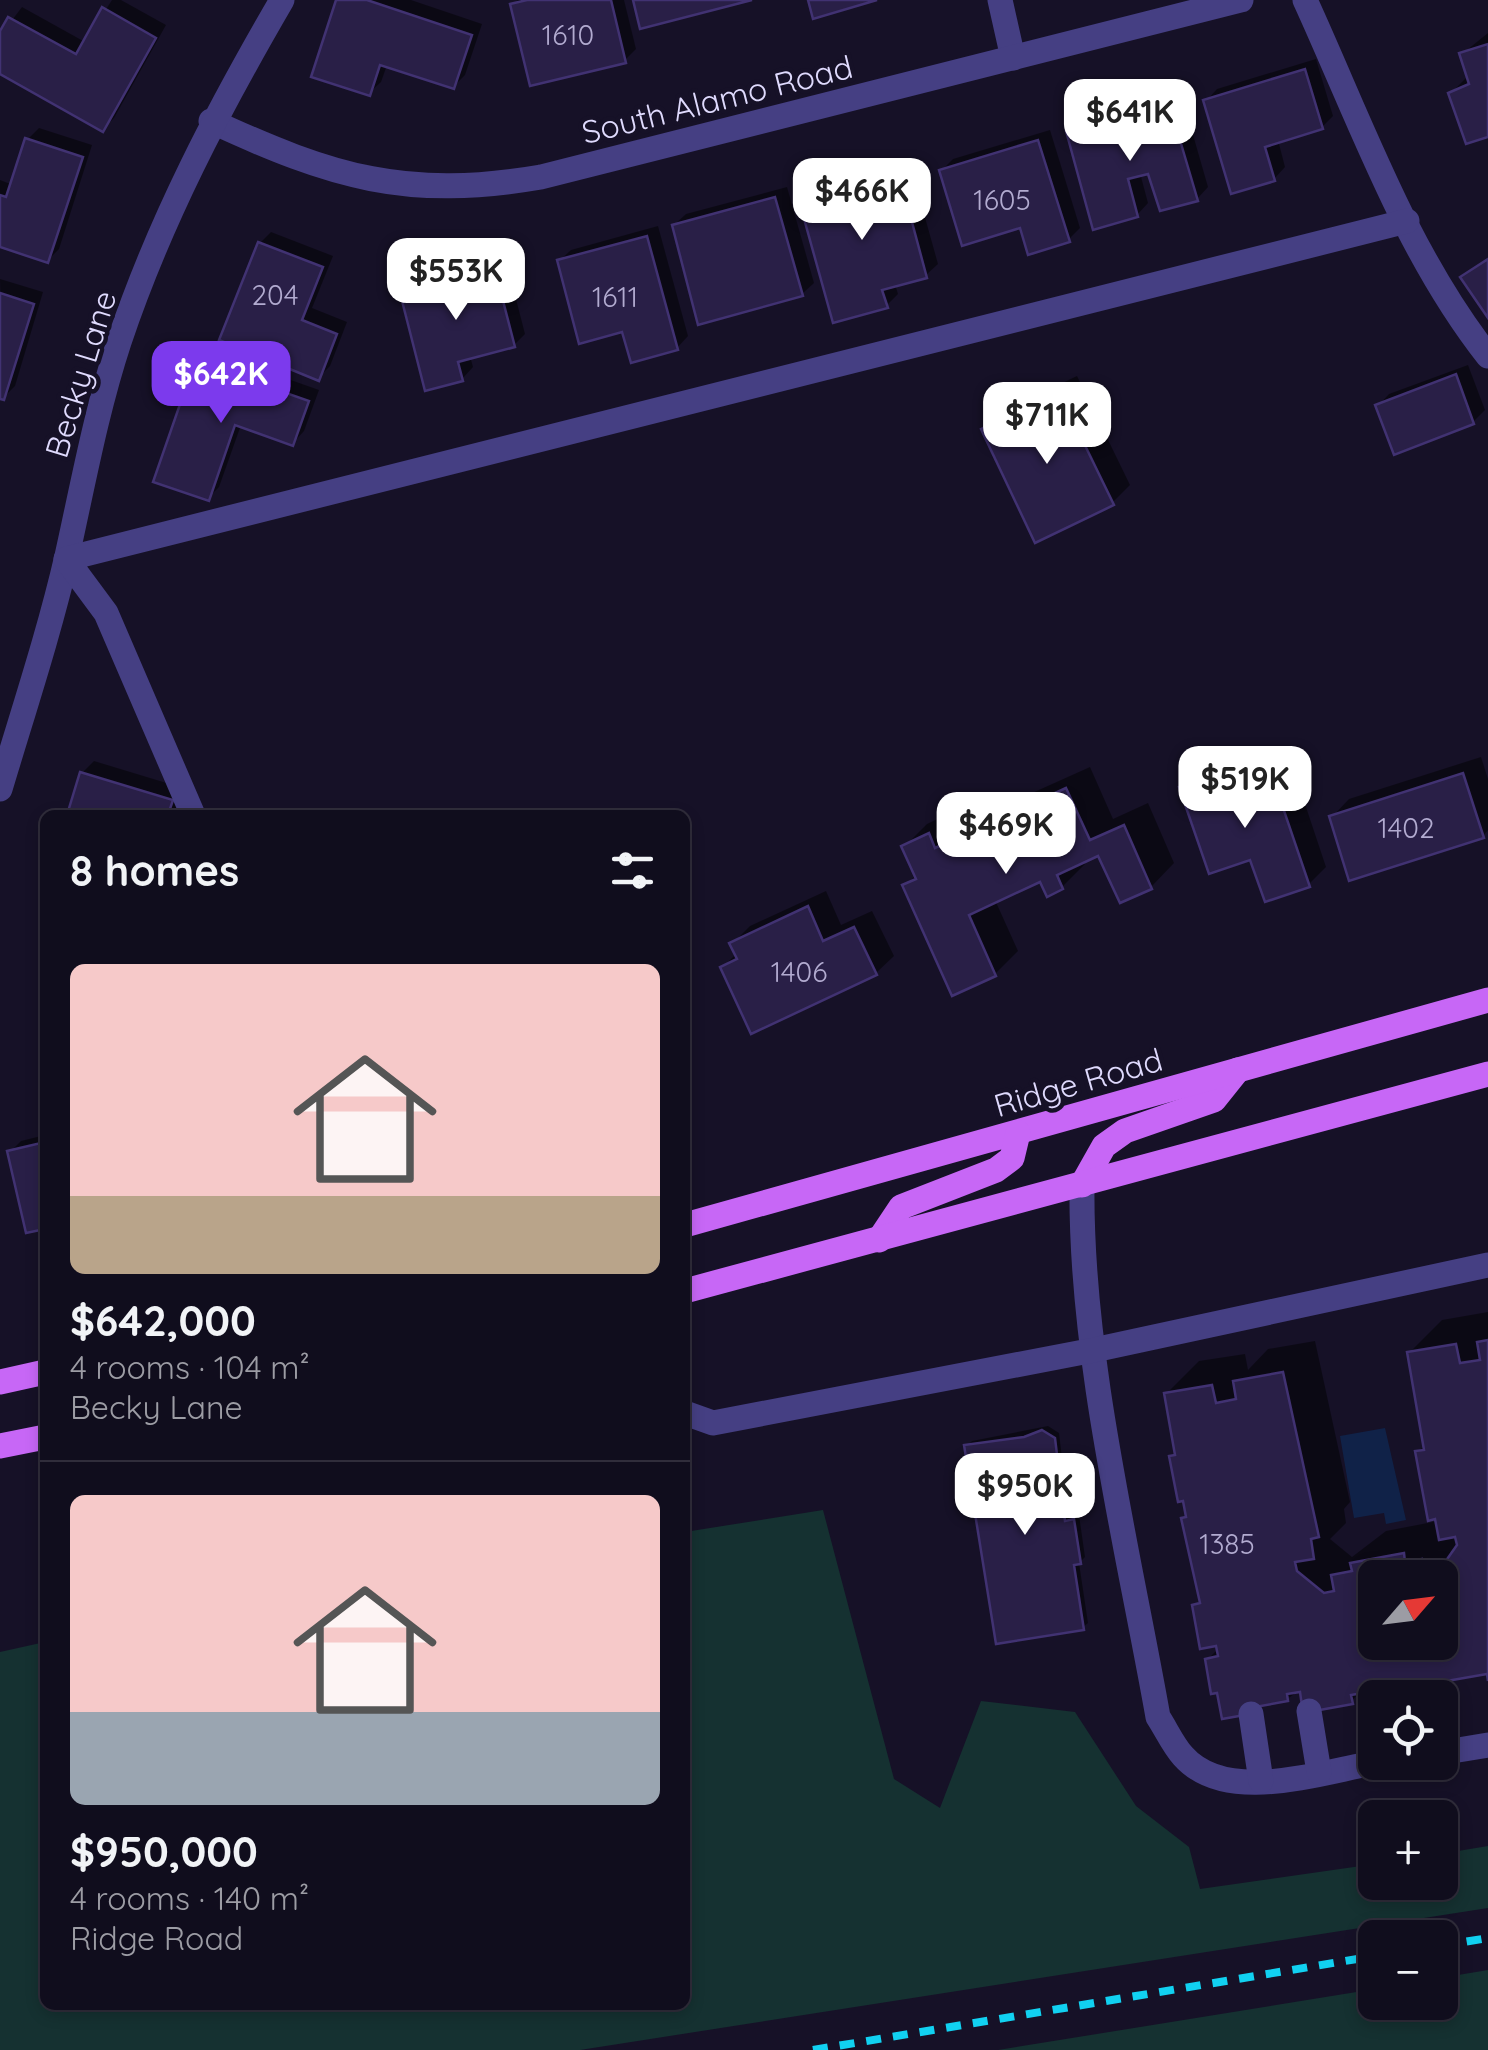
<!DOCTYPE html>
<meta charset="utf-8">
<style>
:root{--surface:#100d1d;--page:#1e1b2a;--text:#f1f3f6;--muted:#9c9ca4;--line:#302d3b;--accent:#7c3aed}
body{margin:0;font-family:Quicksand,sans-serif;background:var(--page);color:var(--text);height:100vh;display:flex;flex-direction:column;font-size:38px;white-space:nowrap}
*{box-sizing:border-box;margin:0}
p{font-size:32px;color:var(--muted)}
.icon{flex:none;width:55px;height:55px;fill:none;stroke:currentColor;stroke-width:2;stroke-linecap:round;stroke-linejoin:round}
.map{position:relative;flex:1;overflow:hidden}
.sheet{position:absolute;left:40px;top:810px;width:650px;height:1200px;display:flex;flex-direction:column;background:var(--surface);border-radius:15px;box-shadow:0 5px 15px #0003,0 0 0 2px var(--line)}
.sheet>*{flex:none}
.needle{width:65px;rotate:62deg}
.controls{position:absolute;left:1358px;top:1560px;display:grid;gap:20px}
.controls a{display:grid;place-items:center;width:100px;height:100px;border-radius:15px;background:var(--surface);box-shadow:0 5px 15px #0003,0 0 0 2px var(--line);font-size:50px}
.price{position:absolute;translate:-50% -85px;padding:0 22px;border-radius:20px;background:#fff;color:#222;font-size:32px;line-height:65px;filter:drop-shadow(0 2px 5px #0008)}
.price::after{content:'';position:absolute;left:50%;top:60px;width:30px;height:22px;margin-left:-15px;background:inherit;clip-path:polygon(0 0,100% 0,50% 100%)}
.price.current{background:var(--accent);color:#fff}
ul{padding:0;list-style:none}
li{display:grid;align-content:center;gap:20px;height:530px;padding:0 30px}
li+li{border-top:2px solid var(--line)}
li span{display:grid;place-items:center;height:310px;border-radius:15px;color:#555}
li>.icon{margin-inline-start:auto}
span .icon{width:180px;height:180px;fill:#fffc;stroke-width:1}
li b{font-size:42px}
h2{display:flex;justify-content:space-between;align-items:center;height:120px;padding:0 30px;font-size:42px}
.map>svg:first-child{display:block}
.green{fill:#153131}
.water{fill:#102248}
.shadow{fill:#0007;fill-rule:evenodd}
.building{fill:#291f47;stroke:#413272;stroke-width:2.5;fill-rule:evenodd}
.lines{fill:none;stroke-linecap:round;stroke-linejoin:round}
.minor{stroke:#453f83;stroke-width:25}
.major{stroke:#c767f6;stroke-width:25}
.rail{stroke:#11d1f1;stroke-width:8;stroke-dasharray:15 12;stroke-linecap:butt}
.labels{text-anchor:middle;dominant-baseline:central;stroke-width:9;stroke-linejoin:round;paint-order:stroke}
.number-label{font-size:28px;fill:#b2abd0}
.street-label{font-size:32px;fill:#dfdafd;stroke:#161127}
</style>
<div class="map">
<svg width="1488" height="2050" viewBox="0 0 1488 2050">
<rect width="100%" height="100%" fill="#161127"/>
<g class="green">
<path d="M 823,1510 L 894,1779 L 940,1808 L 981,1701 L 1075,1712 L 1136,1806 L 1189,1847 L 1200,1889 L 1375,1864 L 1375,1882 L 1440,1882 L 1440,1854 L 1488,1846 L 1488,1908 L 580,2050 L 0,2050 L 0,1652 L 45,1642 L 45,2005 L 685,2005 L 685,1532 Z"/>
<path d="M 1488,1970 L 1488,2050 L 998,2050 L 1375,1989 L 1375,2002 L 1440,2002 L 1440,1978 Z"/>
</g>
<path class="water" d="M 1385,1428 L 1406,1520 L 1386,1524 L 1384,1513 L 1354,1518 L 1340,1436 Z"/>
<g class="shadow">
<path d="M 112,0 L 121,0 L 166,25 L 114,118 L 103,129 L 0,71 L 0,36 L 22,7 L 85,42 Z"/>
<path d="M 338,0 L 411,0 L 482,24 L 465,75 L 454,86 L 387,65 L 381,82 L 369,93 Z"/>
<path d="M 518,0 L 624,0 L 636,49 L 625,60 L 512,5 Z"/>
<path d="M 1488,33 L 1488,135 L 1451,93 L 1469,75 L 1462,54 Z"/>
<path d="M 1316,59 L 1333,116 L 1322,127 L 1278,140 L 1285,167 L 1274,179 L 1206,101 L 1217,89 Z"/>
<path d="M 1181,93 L 1208,187 L 1197,199 L 1150,170 L 1140,173 L 1148,203 L 1137,215 L 1069,132 L 1080,120 Z"/>
<path d="M 39,128 L 92,145 L 59,249 L 48,260 L 0,245 L 0,180 L 13,185 L 27,140 Z"/>
<path d="M 1050,130 L 1080,228 L 1069,239 L 1021,225 L 941,171 L 953,159 Z"/>
<path d="M 909,160 L 938,264 L 926,275 L 895,284 L 898,294 L 886,306 L 801,198 L 812,186 Z"/>
<path d="M 787,187 L 814,283 L 802,294 L 674,225 L 686,214 Z"/>
<path d="M 658,226 L 688,336 L 677,348 L 624,329 L 559,261 L 571,250 Z"/>
<path d="M 271,232 L 333,256 L 312,308 L 347,322 L 330,366 L 318,378 L 260,243 Z"/>
<path d="M 505,256 L 525,334 L 514,345 L 470,356 L 473,367 L 462,379 L 402,290 L 413,279 Z"/>
<path d="M 0,279 L 43,292 L 15,386 L 3,398 Z"/>
<path d="M 209,351 L 319,390 L 304,431 L 293,443 L 241,425 L 219,487 L 208,498 L 198,362 Z"/>
<path d="M 1468,365 L 1485,410 L 1473,422 L 1378,406 L 1389,394 Z"/>
<path d="M 1077,376 L 1130,485 L 1112,503 L 984,430 L 1002,412 Z"/>
<path d="M 1263,748 L 1274,781 L 1295,774 L 1326,867 L 1308,885 L 1252,857 L 1182,787 L 1200,770 Z"/>
<path d="M 1481,757 L 1488,779 L 1488,830 L 1483,836 L 1332,817 L 1349,799 Z"/>
<path d="M 94,761 L 183,788 L 175,815 L 69,815 L 82,773 Z"/>
<path d="M 1090,767 L 1113,819 L 1148,803 L 1174,863 L 1151,887 L 1099,853 L 1083,860 L 1085,864 L 1062,887 L 1041,879 L 995,900 L 1018,951 L 995,974 L 905,886 L 917,874 L 904,847 L 927,824 L 952,812 L 959,826 Z"/>
<path d="M 826,891 L 841,925 L 872,911 L 894,956 L 876,973 L 723,967 L 737,953 L 732,944 L 750,926 Z"/>
<path d="M 45,1135 L 45,1226 L 10,1152 L 21,1141 Z"/>
<path d="M 1488,1312 L 1488,1671 L 1427,1682 L 1418,1691 L 1367,1700 L 1365,1688 L 1351,1701 L 1302,1689 L 1287,1699 L 1208,1659 L 1219,1648 L 1195,1606 L 1202,1599 L 1184,1519 L 1188,1514 L 1172,1457 L 1177,1452 L 1166,1394 L 1199,1361 L 1245,1354 L 1248,1370 L 1268,1349 L 1315,1341 L 1350,1502 L 1344,1509 L 1346,1523 L 1330,1539 L 1352,1557 L 1386,1531 L 1438,1521 L 1418,1452 L 1426,1444 L 1409,1353 L 1442,1320 ZM 1375,1578 L 1440,1578 L 1440,1642 L 1375,1642 Z"/>
<path d="M 1048,1426 L 1059,1433 L 1069,1517 L 1079,1515 L 1085,1557 L 1079,1563 L 1088,1623 L 1082,1628 L 967,1446 L 972,1441 Z"/>
</g>
<g class="building">
<path d="M 336,0 L 367,0 L 472,35 L 454,89 L 380,65 L 370,96 L 311,77 Z"/>
<path d="M 527,0 L 611,0 L 626,63 L 530,86 L 510,4 Z"/>
<path d="M 633,0 L 752,0 L 640,29 Z"/>
<path d="M 808,0 L 877,0 L 813,19 Z"/>
<path d="M 102,7 L 156,38 L 103,132 L 0,74 L 0,31 L 8,17 L 76,54 Z"/>
<path d="M 1488,44 L 1488,137 L 1466,144 L 1448,93 L 1469,84 L 1459,53 Z"/>
<path d="M 1305,69 L 1323,129 L 1265,147 L 1275,181 L 1231,194 L 1203,100 Z"/>
<path d="M 1169,103 L 1198,201 L 1160,211 L 1148,174 L 1128,179 L 1138,217 L 1093,230 L 1066,131 Z"/>
<path d="M 25,138 L 83,157 L 48,263 L 0,247 L 0,195 L 6,197 Z"/>
<path d="M 1038,140 L 1070,242 L 1028,255 L 1020,228 L 962,246 L 939,170 Z"/>
<path d="M 898,170 L 927,278 L 882,290 L 888,308 L 833,323 L 798,197 Z"/>
<path d="M 775,197 L 803,296 L 698,325 L 672,225 Z"/>
<path d="M 647,236 L 678,350 L 631,363 L 622,332 L 579,344 L 557,260 Z"/>
<path d="M 258,242 L 323,267 L 302,320 L 337,334 L 319,381 L 219,340 Z"/>
<path d="M 1488,259 L 1488,318 L 1460,277 Z"/>
<path d="M 494,266 L 515,347 L 458,362 L 463,381 L 425,391 L 399,289 Z"/>
<path d="M 0,293 L 34,304 L 4,400 L 0,399 Z"/>
<path d="M 195,361 L 309,401 L 293,446 L 235,425 L 209,501 L 153,482 Z"/>
<path d="M 1456,374 L 1474,424 L 1394,455 L 1375,405 Z"/>
<path d="M 1059,392 L 1114,505 L 1035,543 L 981,429 Z"/>
<path d="M 1245,764 L 1256,797 L 1277,790 L 1310,887 L 1265,902 L 1250,860 L 1209,874 L 1179,787 Z"/>
<path d="M 80,772 L 173,800 L 168,815 L 67,815 Z"/>
<path d="M 1463,773 L 1484,838 L 1349,881 L 1329,816 Z"/>
<path d="M 1066,788 L 1090,840 L 1124,825 L 1152,889 L 1120,903 L 1098,856 L 1057,875 L 1063,889 L 1047,897 L 1040,882 L 969,915 L 996,976 L 952,996 L 902,885 L 916,879 L 901,846 L 929,833 L 935,848 Z"/>
<path d="M 808,906 L 823,941 L 854,927 L 877,975 L 751,1034 L 720,967 L 737,959 L 729,943 Z"/>
<path d="M 45,1142 L 45,1229 L 26,1233 L 7,1151 Z"/>
<path d="M 1488,1340 L 1488,1681 L 1487,1674 L 1418,1686 L 1419,1693 L 1375,1698 L 1365,1703 L 1363,1693 L 1351,1695 L 1353,1704 L 1303,1713 L 1300,1692 L 1287,1694 L 1288,1701 L 1255,1707 L 1256,1713 L 1222,1719 L 1217,1693 L 1211,1694 L 1205,1659 L 1218,1656 L 1216,1646 L 1200,1649 L 1192,1605 L 1200,1603 L 1181,1518 L 1186,1517 L 1183,1501 L 1178,1502 L 1169,1456 L 1175,1455 L 1164,1393 L 1212,1385 L 1216,1403 L 1236,1399 L 1233,1381 L 1283,1372 L 1319,1537 L 1311,1539 L 1314,1559 L 1295,1562 L 1297,1571 L 1324,1593 L 1334,1591 L 1331,1575 L 1352,1571 L 1350,1563 L 1404,1553 L 1405,1562 L 1422,1559 L 1425,1576 L 1436,1575 L 1457,1545 L 1455,1537 L 1439,1540 L 1435,1519 L 1428,1521 L 1415,1451 L 1424,1450 L 1407,1352 L 1456,1344 L 1460,1363 L 1480,1360 L 1477,1342 ZM 1375,1578 L 1440,1578 L 1440,1642 L 1375,1642 Z"/>
<path d="M 1042,1430 L 1055,1438 L 1065,1521 L 1074,1519 L 1081,1564 L 1074,1565 L 1084,1630 L 996,1644 L 964,1445 L 1024,1437 Z"/>
</g>
<g class="lines">
<g class="minor">
<path d="M 1000,0 L 1013,58"/>
<path d="M 1305,0 C 1360,120 1406,252 1488,356"/>
<path d="M 211,121 C 332,177 407,200 541,177 L 1241,0"/>
<path d="M 0,789 C 23,712 49,634 67,556 C 83,484 96,412 119,342 C 160,220 218,110 282,0"/>
<path d="M 193,815 L 106,613 L 66,559 L 1407,221"/>
<path d="M 1082,1185 C 1080,1356 1128,1548 1158,1717 C 1166,1729 1173,1745 1183,1756 C 1227,1806 1323,1771 1379,1762"/>
<path d="M 685,1413 L 713,1423 L 1094,1350 L 1488,1265"/>
<path d="M 1309,1711 L 1319,1772"/>
<path d="M 1251,1714 L 1261,1781"/>
<path d="M 1440,1753 L 1488,1745"/>
</g>
<g class="major">
<path d="M 1082,1185 L 1104,1146 L 1125,1131 L 1214,1100 L 1238,1070"/>
<path d="M 685,1225 L 1488,1000"/>
<path d="M 879,1240 L 901,1207 L 996,1170 L 1012,1158 L 1018,1133"/>
<path d="M 685,1291 L 1488,1074"/>
<path d="M 0,1382 L 45,1372"/>
<path d="M 0,1446 L 45,1437"/>
</g>
<g class="rail">
<path d="M 1440,1946 L 1488,1938"/>
<path d="M 813,2050 L 1375,1956"/>
</g>
</g>
<g class="labels">
<g class="number-label">
<text x="568" y="34">1610</text>
<text x="1002" y="199">1605</text>
<text x="275" y="294">204</text>
<text x="615" y="296">1611</text>
<text x="1406" y="827">1402</text>
<text x="799" y="971">1406</text>
<text x="1227" y="1543">1385</text>
</g>
<g class="street-label">
<text transform="translate(717 99) rotate(-14)">South Alamo Road</text>
<text transform="translate(80 374) rotate(-73)">Becky Lane</text>
<text transform="translate(1078 1082) rotate(-16)">Ridge Road</text>
</g>
</g>
</svg>
<div class="controls">
<a><svg class="needle" viewBox="-14 -14 28 28"><path d="M0-13l5 13h-10z" fill="#e53935"/><path d="M0 13l5-13h-10z" fill="#9c9ca4"/></svg></a>
<a><svg class="icon" aria-label="locate" viewBox="0 0 24 24"><circle cx="12" cy="12" r="6"/><path d="M12 2v4M12 18v4M2 12h4M18 12h4"/></svg></a>
<a>+</a>
<a>−</a>
</div>
<b class="price" style="left:1130px;top:164px">$641K</b>
<b class="price" style="left:862px;top:243px">$466K</b>
<b class="price" style="left:456px;top:323px">$553K</b>
<b class="price current" style="left:221px;top:426px">$642K</b>
<b class="price" style="left:1047px;top:467px">$711K</b>
<b class="price" style="left:1245px;top:831px">$519K</b>
<b class="price" style="left:1006px;top:877px">$469K</b>
<b class="price" style="left:1025px;top:1538px">$950K</b>
<section class="sheet">
<h2>8 homes<svg class="icon" aria-label="filters" viewBox="0 0 24 24"><path d="M4 7h16M4 17h16"/><circle cx="9" cy="7" r="2"/><circle cx="15" cy="17" r="2"/></svg></h2>
<ul>
<li><span style="background:linear-gradient(#f6c9c9 75%,#b9a48a 0)"><svg class="icon" aria-label="home" viewBox="0 0 24 24"><path d="M3 11l9-7 9 7M6 9v11h12V9"/></svg></span><div><b>$642,000</b><p>4 rooms · 104 m²</p><p>Becky Lane</p></div></li>
<li><span style="background:linear-gradient(#f6c9c9 70%,#9aa5b1 0)"><svg class="icon" aria-label="home" viewBox="0 0 24 24"><path d="M3 11l9-7 9 7M6 9v11h12V9"/></svg></span><div><b>$950,000</b><p>4 rooms · 140 m²</p><p>Ridge Road</p></div></li>
</ul>
</section>
</div>
